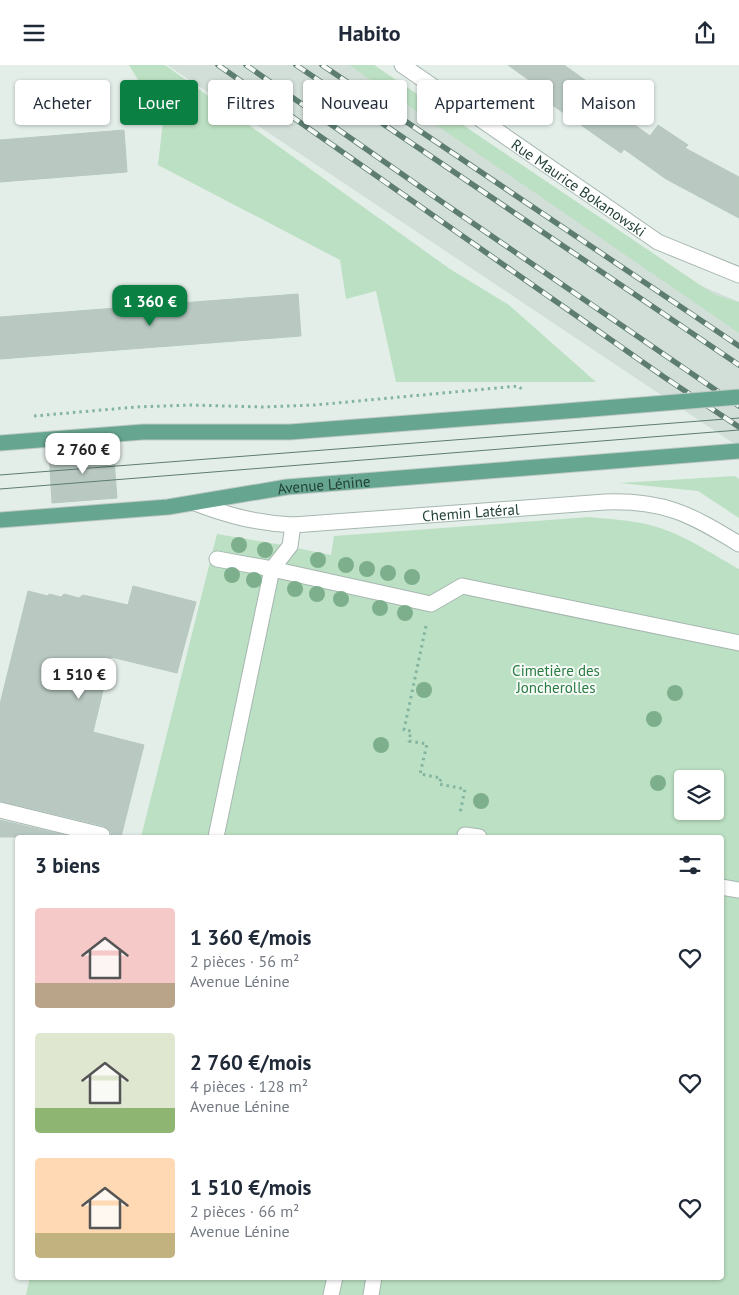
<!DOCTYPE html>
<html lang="fr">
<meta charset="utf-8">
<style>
:root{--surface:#fff;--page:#f6f6f7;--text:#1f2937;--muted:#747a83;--accent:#0b8043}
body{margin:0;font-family:"PT Sans",sans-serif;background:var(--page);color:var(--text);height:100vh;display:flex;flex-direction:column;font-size:19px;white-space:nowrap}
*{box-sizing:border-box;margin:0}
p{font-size:16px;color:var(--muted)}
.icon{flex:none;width:28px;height:28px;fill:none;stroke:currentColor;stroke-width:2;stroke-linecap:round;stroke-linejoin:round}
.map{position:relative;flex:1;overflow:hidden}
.sheet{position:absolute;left:15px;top:770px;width:709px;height:445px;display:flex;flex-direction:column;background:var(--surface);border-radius:5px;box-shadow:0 1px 4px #0004}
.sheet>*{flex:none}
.guide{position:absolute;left:15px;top:15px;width:710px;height:45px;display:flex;gap:10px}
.tools{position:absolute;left:674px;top:705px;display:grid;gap:10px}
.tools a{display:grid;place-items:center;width:50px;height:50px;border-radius:5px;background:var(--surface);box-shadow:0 1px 4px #0004;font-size:25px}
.price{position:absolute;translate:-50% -42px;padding:0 11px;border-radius:10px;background:#fff;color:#222;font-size:16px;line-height:32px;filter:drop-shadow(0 1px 2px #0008)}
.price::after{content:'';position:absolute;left:50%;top:30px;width:15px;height:11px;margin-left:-8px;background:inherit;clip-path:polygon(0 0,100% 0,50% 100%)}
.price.selected{background:var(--accent);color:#fff}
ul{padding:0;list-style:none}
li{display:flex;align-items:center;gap:15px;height:125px;padding:0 20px}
li span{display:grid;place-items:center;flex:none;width:140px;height:100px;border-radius:5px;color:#555}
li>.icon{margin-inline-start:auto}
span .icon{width:60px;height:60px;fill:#fffc;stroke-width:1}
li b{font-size:21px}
h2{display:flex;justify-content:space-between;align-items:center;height:60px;padding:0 20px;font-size:21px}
.chip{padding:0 18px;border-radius:5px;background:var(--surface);box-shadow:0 1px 4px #0004;font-size:18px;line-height:45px}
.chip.selected{background:var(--accent);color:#fff}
header{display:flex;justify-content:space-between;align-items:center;height:65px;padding:0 20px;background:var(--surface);font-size:22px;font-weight:700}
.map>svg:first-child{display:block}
.built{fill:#d2ded8}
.green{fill:#bce0c3;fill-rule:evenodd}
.building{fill:#b9c9c2;stroke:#b6c9bf}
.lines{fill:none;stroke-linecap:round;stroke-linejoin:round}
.service-casing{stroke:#a6b7b0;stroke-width:17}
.minor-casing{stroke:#a6b7b0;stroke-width:17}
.primary-casing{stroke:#c1cac7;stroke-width:17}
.path{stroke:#83b4a0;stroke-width:3;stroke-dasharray:2.5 4;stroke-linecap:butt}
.service{stroke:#fff;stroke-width:15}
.minor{stroke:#fff;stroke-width:15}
.primary{stroke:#66a690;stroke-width:15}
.tram{stroke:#5d7d71;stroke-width:1}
.rail-casing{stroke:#5d7d71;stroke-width:5.5}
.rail{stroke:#f5faf7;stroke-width:4;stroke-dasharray:11;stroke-linecap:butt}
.primary-bridge-casing{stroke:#c1cac7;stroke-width:17;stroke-linecap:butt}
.primary-bridge{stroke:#66a690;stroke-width:15}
.tree{fill:#7eaf8d}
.labels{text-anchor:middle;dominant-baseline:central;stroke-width:4;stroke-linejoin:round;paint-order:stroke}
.street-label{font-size:15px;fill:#224136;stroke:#f5faf7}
.park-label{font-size:15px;fill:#2a7b42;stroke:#f5faf7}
</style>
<header><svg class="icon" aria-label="menu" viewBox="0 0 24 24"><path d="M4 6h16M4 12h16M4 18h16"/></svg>Habito<svg class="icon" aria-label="share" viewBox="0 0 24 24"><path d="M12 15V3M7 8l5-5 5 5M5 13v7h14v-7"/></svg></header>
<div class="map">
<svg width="739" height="1230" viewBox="0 0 739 1230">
<rect width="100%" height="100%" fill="#e4eee9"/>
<path class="built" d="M 167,0 L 349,0 L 655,201 L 739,237 L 739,382 Z"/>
<g class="green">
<path d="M 129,0 L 165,0 L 450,204 L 509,240 L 596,317 L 396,317 L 376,226 L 346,234 L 340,195 L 158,100 L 163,56 Z"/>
<path d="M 349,0 L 374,0 L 715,230 L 739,237 L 739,268 Z"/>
<path d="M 735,411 L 739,414 L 739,453 L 698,426 L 619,418 Z"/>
<path d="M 589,452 C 609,454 630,455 650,460 C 682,468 710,488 739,504 L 739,1230 L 26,1230 L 30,1212 L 721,1212 L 721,772 L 141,772 L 217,469 L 277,479 L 331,490 L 334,471 ZM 682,714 L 715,714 L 715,746 L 682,746 Z"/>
</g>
<g class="building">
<path d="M 508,0 L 564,0 L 599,25 L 595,31 L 650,71 L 658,60 L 688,80 L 685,83 L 739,112 L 739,153 L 666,114 L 624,84 L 621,88 L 548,37 L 551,31 Z"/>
<path d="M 124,65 L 127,107 L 0,117 L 0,75 Z"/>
<path d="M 298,229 L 301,271 L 0,294 L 0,252 Z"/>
<path d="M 113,382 L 117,433 L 52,438 L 49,387 Z"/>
<path d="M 133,521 L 196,537 L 177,608 L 111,592 L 93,667 L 144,680 L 121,772 L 111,772 L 111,767 L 104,761 L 0,736 L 0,639 L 28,526 L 48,531 L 49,529 L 61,532 L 64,529 L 79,533 L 83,530 L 128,540 Z"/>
<path d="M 0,755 L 73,772 L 0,772 Z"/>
</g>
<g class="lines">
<defs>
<g id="service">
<path d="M 217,494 L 272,504 L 431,539 L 462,521 L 739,578"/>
<path d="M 0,745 L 102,770"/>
<path d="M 216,772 L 272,504 L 290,481 L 293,460"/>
<path d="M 465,772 L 465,770 L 479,772"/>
<path d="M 721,822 L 739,825"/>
<path d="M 331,1230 L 335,1212"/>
<path d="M 371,1230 L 374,1212"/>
</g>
<g id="minor">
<path id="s1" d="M 402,0 L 658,177 L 739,210"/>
<path id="s2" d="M 195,438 C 229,451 257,458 293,460 L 605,437 C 664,435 690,449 739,479"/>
</g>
<g id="primary">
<path d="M 0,378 L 143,367 L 290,367 L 579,345"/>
<path id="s3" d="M 0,455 L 168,442 L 287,422 L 739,386"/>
</g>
</defs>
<use href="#service" class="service-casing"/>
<use href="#minor" class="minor-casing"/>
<use href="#primary" class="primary-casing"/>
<g class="path">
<path d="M 34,351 L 136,342 L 190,340 L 263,342 L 315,340 L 518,321 L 524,326"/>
<path d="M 426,561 L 404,665 L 411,666 L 409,676 L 427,679 L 420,709 L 441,713 L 439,719 L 465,724 L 460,748"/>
</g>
<use href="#service" class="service"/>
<use href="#minor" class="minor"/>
<use href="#primary" class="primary"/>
<g class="tram">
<path d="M 0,410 L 739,353"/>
<path d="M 0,424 L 739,365"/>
</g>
<defs>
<g id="rail">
<path d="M 218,0 L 664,312 L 739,362"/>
<path d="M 246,0 L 429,128 L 739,341"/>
<path d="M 296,0 L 739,300"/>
<path d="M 322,0 L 739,281"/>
</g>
</defs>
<use href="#rail" class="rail-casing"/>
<use href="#rail" class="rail"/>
<defs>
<path id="primary-bridge" d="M 579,345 L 739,332"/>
</defs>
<use href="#primary-bridge" class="primary-bridge-casing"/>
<use href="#primary-bridge" class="primary-bridge"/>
</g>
<g class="tree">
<circle cx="239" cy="480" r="8"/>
<circle cx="265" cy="485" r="8"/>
<circle cx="318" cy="495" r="8"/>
<circle cx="346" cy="500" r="8"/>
<circle cx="367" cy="504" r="8"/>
<circle cx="388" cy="508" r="8"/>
<circle cx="232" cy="510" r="8"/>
<circle cx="412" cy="512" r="8"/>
<circle cx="254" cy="515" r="8"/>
<circle cx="295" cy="524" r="8"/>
<circle cx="317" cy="529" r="8"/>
<circle cx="341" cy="534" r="8"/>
<circle cx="380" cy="543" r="8"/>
<circle cx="405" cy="548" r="8"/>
<circle cx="424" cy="625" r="8"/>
<circle cx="675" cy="628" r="8"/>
<circle cx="654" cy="654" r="8"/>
<circle cx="381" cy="680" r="8"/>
<circle cx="658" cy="718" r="8"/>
<circle cx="481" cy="736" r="8"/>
</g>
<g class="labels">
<g class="street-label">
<text stroke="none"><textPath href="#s1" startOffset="215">Rue Maurice Bokanowski</textPath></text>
<text stroke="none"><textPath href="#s3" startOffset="326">Avenue Lénine</textPath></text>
<text stroke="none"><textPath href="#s2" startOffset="279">Chemin Latéral</textPath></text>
</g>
<g class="park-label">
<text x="556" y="605">Cimetière des<tspan x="556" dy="17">Joncherolles</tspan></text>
</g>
</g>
</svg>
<div class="tools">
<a><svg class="icon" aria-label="layers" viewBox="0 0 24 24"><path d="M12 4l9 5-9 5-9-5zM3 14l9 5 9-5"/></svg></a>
</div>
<b class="price selected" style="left:150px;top:262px">1 360 €</b>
<b class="price" style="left:83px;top:410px">2 760 €</b>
<b class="price" style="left:79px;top:635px">1 510 €</b>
<div class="guide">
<a class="chip">Acheter</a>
<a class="chip selected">Louer</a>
<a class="chip">Filtres</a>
<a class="chip">Nouveau</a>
<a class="chip">Appartement</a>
<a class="chip">Maison</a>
</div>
<section class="sheet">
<h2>3 biens<svg class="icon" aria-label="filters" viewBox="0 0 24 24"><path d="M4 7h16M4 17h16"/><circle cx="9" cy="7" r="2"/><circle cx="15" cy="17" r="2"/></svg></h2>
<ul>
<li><span style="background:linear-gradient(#f6c9c9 75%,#b9a48a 0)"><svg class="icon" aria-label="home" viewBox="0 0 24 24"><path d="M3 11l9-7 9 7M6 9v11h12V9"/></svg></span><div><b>1 360 €/mois</b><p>2 pièces · 56 m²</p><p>Avenue Lénine</p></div><svg class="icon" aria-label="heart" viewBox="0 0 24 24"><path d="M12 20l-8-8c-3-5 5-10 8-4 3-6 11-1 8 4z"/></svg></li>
<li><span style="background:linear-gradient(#dfe7d0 75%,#8fb573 0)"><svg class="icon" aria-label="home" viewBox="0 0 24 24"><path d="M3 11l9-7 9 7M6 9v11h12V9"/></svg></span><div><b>2 760 €/mois</b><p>4 pièces · 128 m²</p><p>Avenue Lénine</p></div><svg class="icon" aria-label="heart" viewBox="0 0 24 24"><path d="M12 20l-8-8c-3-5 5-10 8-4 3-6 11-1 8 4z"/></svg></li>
<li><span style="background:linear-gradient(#ffd9b3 75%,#c2b280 0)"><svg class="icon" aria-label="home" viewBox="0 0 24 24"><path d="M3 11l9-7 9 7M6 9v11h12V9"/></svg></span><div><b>1 510 €/mois</b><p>2 pièces · 66 m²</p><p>Avenue Lénine</p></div><svg class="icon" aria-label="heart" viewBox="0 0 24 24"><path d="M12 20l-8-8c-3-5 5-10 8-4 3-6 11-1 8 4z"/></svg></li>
</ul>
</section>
</div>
